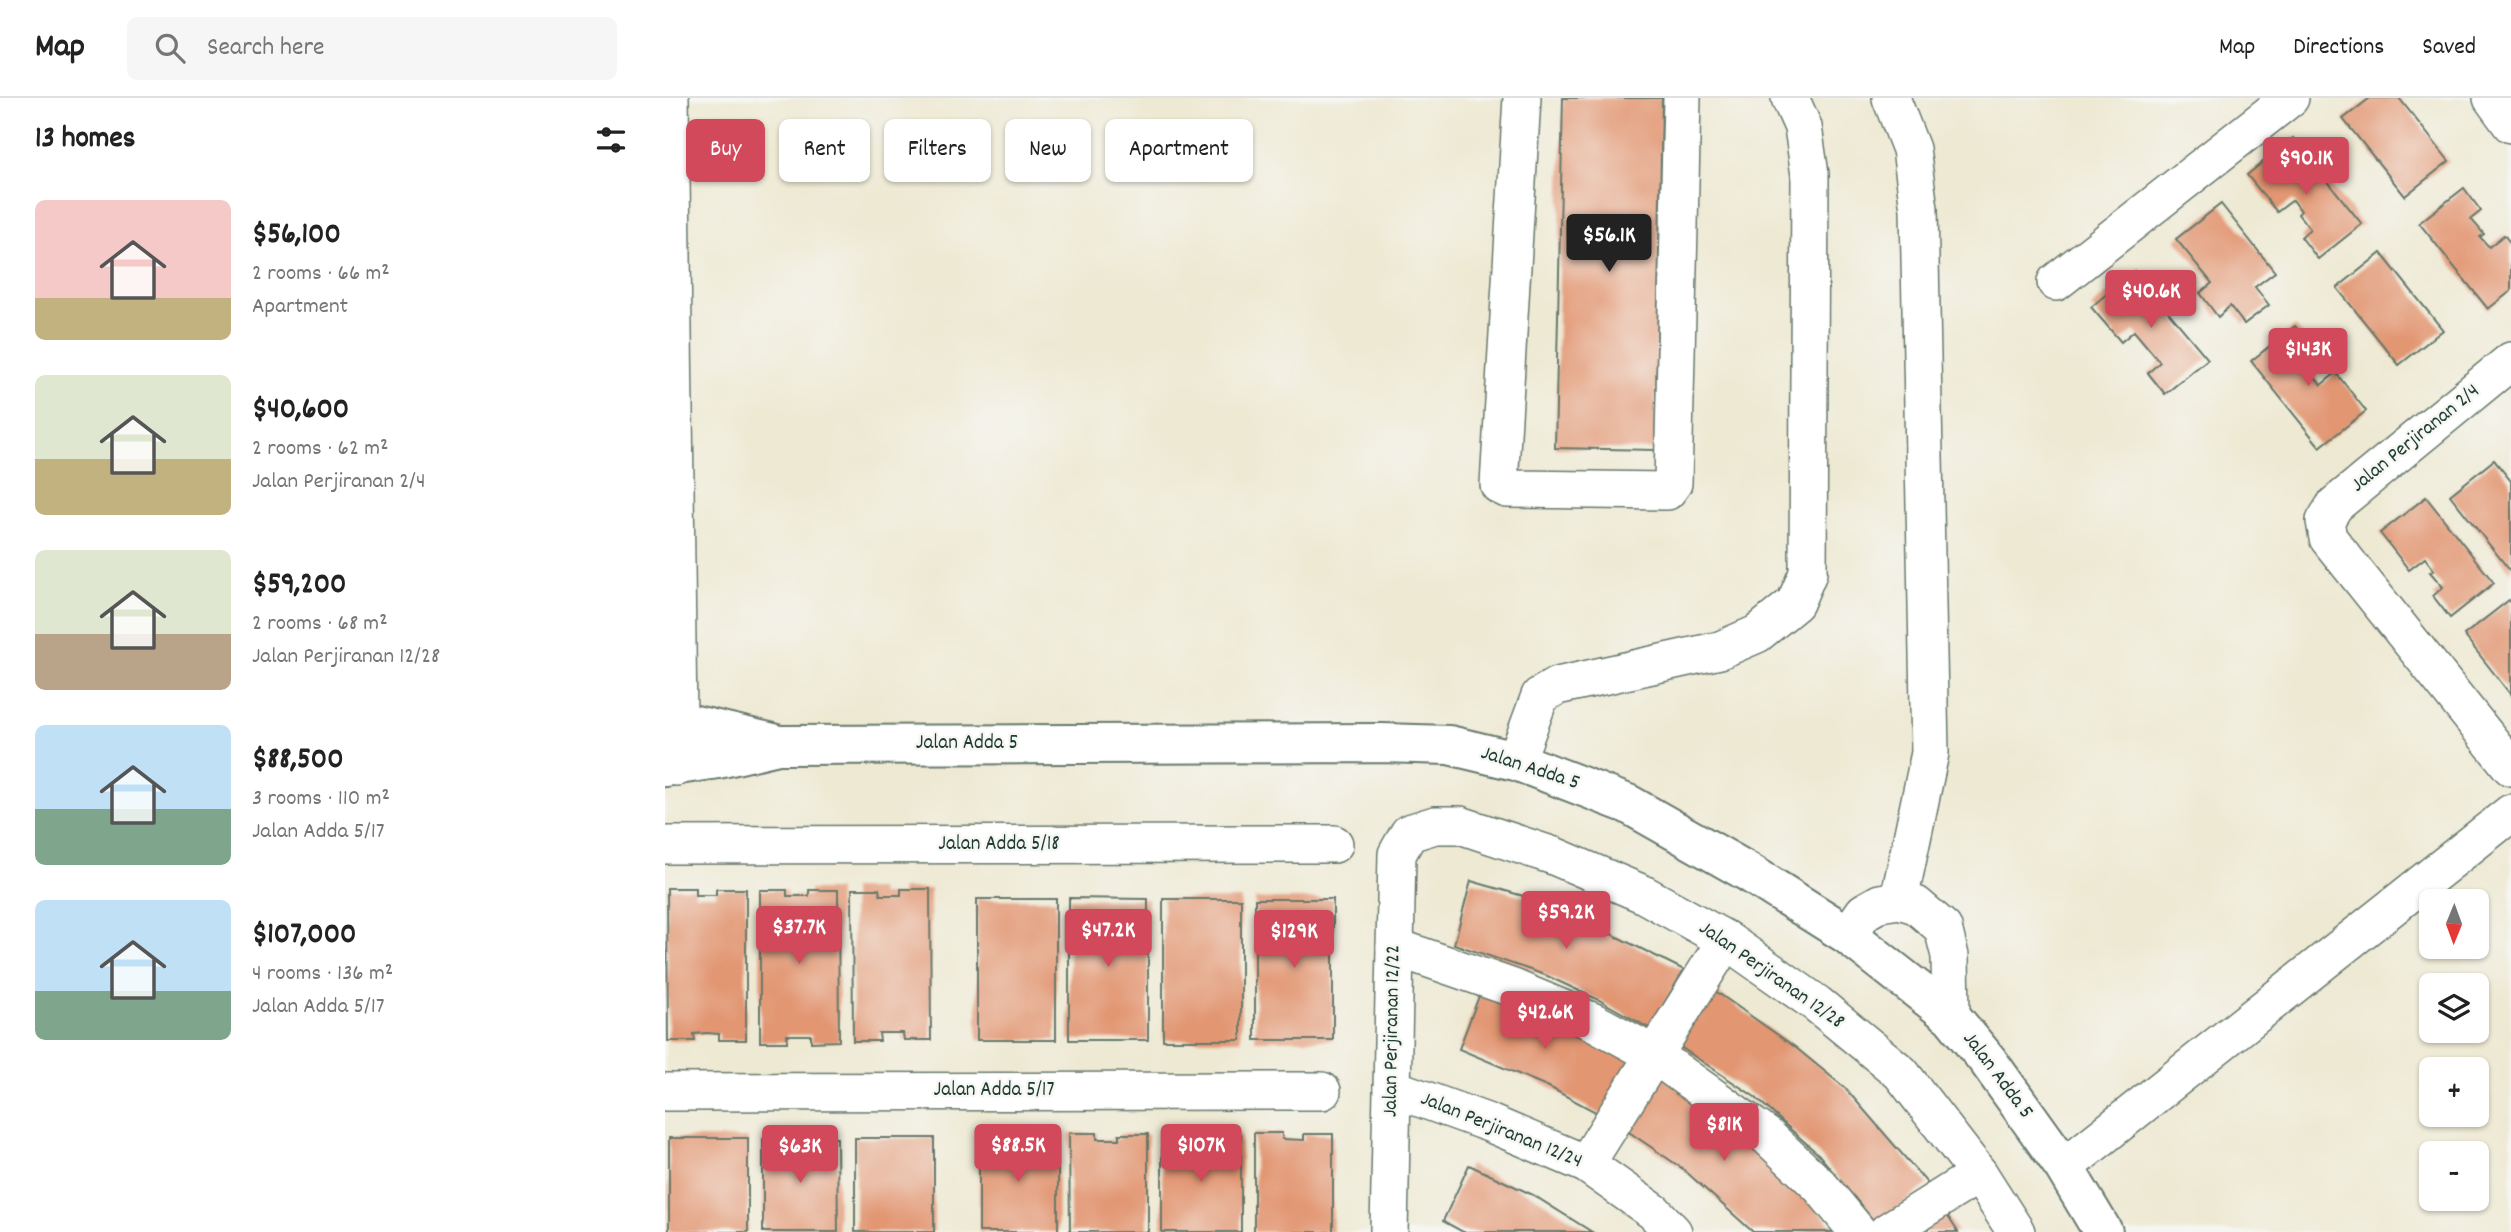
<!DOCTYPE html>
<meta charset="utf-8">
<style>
:root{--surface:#fff;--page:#f6f6f6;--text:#222;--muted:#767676;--line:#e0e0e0;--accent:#d1495b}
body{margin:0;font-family:Dekko,sans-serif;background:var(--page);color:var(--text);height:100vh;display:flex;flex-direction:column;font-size:26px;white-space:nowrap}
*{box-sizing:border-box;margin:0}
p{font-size:23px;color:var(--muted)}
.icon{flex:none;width:38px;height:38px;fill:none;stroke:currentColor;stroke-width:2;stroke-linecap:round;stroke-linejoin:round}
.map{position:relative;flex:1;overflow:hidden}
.details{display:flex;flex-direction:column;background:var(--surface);width:665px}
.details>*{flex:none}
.hud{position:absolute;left:21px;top:21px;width:665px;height:63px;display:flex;gap:14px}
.needle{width:46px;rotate:181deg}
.controls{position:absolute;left:1754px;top:791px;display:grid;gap:14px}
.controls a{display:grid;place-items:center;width:70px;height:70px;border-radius:10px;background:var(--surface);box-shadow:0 2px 5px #0004;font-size:35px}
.price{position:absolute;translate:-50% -60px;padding:0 16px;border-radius:7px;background:var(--accent);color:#fff;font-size:23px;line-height:46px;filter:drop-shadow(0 2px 4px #0008)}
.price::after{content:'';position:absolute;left:50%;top:42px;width:21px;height:16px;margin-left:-10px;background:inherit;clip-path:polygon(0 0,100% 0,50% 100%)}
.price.selected{background:#222;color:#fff}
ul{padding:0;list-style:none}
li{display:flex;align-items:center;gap:21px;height:175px;padding:0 35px}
li span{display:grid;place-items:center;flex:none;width:196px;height:140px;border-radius:10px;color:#555}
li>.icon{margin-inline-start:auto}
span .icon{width:84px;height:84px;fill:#fffc;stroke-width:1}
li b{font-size:30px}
h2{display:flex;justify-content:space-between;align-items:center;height:84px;padding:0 35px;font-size:30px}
.pill{padding:0 24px;border-radius:10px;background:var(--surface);box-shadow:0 2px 5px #0004;font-size:24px;line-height:63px}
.pill.selected{background:var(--accent);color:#fff}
header{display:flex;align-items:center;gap:42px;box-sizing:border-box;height:98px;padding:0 35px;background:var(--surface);border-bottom:2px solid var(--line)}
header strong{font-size:33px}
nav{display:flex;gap:38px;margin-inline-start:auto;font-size:24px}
.search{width:490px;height:63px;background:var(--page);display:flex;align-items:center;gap:18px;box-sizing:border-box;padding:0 24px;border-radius:10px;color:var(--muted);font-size:26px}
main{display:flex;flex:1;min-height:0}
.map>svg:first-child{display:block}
.building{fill:#e29672}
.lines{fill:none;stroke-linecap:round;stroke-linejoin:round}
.minor-casing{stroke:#67796c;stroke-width:40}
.major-casing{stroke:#67796c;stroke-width:42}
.minor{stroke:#fff;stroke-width:37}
.major{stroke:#fff;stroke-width:38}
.labels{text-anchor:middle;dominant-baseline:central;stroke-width:5;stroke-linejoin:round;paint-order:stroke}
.street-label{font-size:21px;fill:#1f3d34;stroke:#f6f6f2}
</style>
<header>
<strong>Map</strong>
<div class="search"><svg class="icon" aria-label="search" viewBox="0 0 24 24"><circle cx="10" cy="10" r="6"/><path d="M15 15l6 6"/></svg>Search here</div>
<nav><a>Map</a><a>Directions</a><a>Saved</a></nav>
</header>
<main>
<section class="details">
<h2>13 homes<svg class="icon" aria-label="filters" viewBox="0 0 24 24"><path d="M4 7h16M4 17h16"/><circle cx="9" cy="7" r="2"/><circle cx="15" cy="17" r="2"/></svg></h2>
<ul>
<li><span style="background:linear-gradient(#f6c9c9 70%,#c2b280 0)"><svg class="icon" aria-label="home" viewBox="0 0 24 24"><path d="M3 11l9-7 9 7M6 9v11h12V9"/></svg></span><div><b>$56,100</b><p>2 rooms · 66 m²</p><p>Apartment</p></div></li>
<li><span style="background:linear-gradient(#dfe7d0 60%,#c2b280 0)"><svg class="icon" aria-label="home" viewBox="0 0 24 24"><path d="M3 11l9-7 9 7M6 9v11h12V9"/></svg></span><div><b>$40,600</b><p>2 rooms · 62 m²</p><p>Jalan Perjiranan 2/4</p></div></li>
<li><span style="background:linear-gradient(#dfe7d0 60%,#b9a48a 0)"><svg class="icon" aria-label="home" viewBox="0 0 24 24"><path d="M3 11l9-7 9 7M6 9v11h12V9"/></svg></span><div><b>$59,200</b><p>2 rooms · 68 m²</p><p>Jalan Perjiranan 12/28</p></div></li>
<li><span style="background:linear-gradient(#bfe0f5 60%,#7fa58c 0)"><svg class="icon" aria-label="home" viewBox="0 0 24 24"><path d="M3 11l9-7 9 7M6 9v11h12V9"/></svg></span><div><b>$88,500</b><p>3 rooms · 110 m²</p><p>Jalan Adda 5/17</p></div></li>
<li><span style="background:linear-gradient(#bfe0f5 65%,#7fa58c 0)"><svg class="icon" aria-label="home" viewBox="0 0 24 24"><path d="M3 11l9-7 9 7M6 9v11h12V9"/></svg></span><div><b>$107,000</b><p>4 rooms · 136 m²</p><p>Jalan Adda 5/17</p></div></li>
</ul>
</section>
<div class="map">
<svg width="1846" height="1134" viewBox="0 0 1846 1134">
<rect width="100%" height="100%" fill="#f6f6f2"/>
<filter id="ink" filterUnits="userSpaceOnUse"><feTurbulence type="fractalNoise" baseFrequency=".0143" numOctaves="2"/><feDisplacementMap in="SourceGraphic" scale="14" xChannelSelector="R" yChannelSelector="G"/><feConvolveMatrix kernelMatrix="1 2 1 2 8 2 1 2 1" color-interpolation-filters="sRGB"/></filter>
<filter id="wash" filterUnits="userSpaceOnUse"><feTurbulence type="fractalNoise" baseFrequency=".00686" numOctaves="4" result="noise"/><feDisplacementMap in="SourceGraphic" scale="28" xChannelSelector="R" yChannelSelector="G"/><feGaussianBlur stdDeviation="1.57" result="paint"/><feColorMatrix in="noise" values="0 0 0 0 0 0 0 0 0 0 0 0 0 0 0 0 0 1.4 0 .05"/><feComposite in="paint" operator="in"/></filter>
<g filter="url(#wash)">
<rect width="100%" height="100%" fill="#eee9d3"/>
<g id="blocks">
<g class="building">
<path d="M 898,0 L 997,0 L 990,352 L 890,350 Z"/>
<path d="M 1705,0 L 1734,0 L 1784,63 L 1740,98 L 1678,21 Z"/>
<path d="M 1628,40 L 1697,126 L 1653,161 L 1636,139 L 1645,131 L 1633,116 L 1636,113 L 1628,102 L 1612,114 L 1582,77 Z"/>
<path d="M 1799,90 L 1816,113 L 1806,121 L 1819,136 L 1815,139 L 1824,149 L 1839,137 L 1846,146 L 1846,193 L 1823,211 L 1754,125 Z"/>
<path d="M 1556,106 L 1610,174 L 1590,189 L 1604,207 L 1579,226 L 1565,208 L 1553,219 L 1535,195 L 1547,185 L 1511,141 Z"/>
<path d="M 1716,155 L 1778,232 L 1734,267 L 1672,190 Z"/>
<path d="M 1469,173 L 1543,261 L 1500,296 L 1483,275 L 1495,264 L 1469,233 L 1456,244 L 1426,209 Z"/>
<path d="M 1630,228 L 1648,250 L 1638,258 L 1650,274 L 1647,276 L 1656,287 L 1671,275 L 1701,313 L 1655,349 L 1586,263 Z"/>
<path d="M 1829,362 L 1846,383 L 1846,474 L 1785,397 Z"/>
<path d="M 1761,399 L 1829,485 L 1785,520 L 1768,498 L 1778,489 L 1765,474 L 1769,472 L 1760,460 L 1744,472 L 1715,435 Z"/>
<path d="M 1844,502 L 1846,505 L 1846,597 L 1799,537 Z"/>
<path d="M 806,783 L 872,802 L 904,815 L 1019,872 L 984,930 L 934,902 L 880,877 L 789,846 Z"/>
<path d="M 2,790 L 30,790 L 30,797 L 51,797 L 51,791 L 81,791 L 81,942 L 54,942 L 54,936 L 42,935 L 29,936 L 30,943 L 3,943 Z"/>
<path d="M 187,791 L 214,791 L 215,797 L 236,797 L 236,791 L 265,791 L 266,942 L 239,942 L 238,935 L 214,935 L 215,943 L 188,943 Z"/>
<path d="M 95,792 L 122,792 L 122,798 L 144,798 L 144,792 L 173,792 L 174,943 L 146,944 L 146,937 L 122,937 L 122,944 L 95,944 Z"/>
<path d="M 404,800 L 483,801 L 483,942 L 404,942 Z"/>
<rect x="312" y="801" width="79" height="141"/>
<rect x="498" y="801" width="78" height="141"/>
<rect x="590" y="801" width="78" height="141"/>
<path d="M 817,890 L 970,959 L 936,1017 L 884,989 L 794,951 Z"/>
<path d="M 1046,890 L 1130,949 L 1180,990 L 1263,1086 L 1212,1127 L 1154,1057 L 1090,999 L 1011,946 Z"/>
<path d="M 995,976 L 1107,1062 L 1173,1134 L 1088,1134 L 1018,1071 L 961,1032 Z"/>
<path d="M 341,1035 L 341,1042 L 363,1042 L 363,1036 L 393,1036 L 393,1134 L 314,1134 L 314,1036 Z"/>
<path d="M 404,1035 L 432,1035 L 432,1041 L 454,1041 L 454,1036 L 483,1036 L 483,1134 L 405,1134 Z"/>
<path d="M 589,1035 L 617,1035 L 617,1041 L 639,1042 L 639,1036 L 668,1036 L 668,1134 L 589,1134 Z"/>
<path d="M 497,1036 L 525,1036 L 525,1043 L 546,1043 L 546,1037 L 576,1037 L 576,1134 L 497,1134 Z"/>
<rect x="4" y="1040" width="79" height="94"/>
<path d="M 135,1040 L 172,1040 L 173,1134 L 98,1134 L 98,1041 Z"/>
<rect x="190" y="1040" width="79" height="94"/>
<path d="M 804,1067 L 868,1097 L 927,1134 L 798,1134 L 778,1123 Z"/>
<path d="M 1282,1117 L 1293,1134 L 1254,1134 Z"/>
</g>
</g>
</g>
<g filter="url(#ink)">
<use href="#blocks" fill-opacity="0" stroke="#67796c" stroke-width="2"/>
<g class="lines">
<defs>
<g id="minor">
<path d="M 5,0 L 13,623 L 11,669"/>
<path d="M 857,0 L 834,387 L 842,391 L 1002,393 L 1008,385 L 1017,0"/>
<path d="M 1226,0 L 1246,51 L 1254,111 L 1265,655 L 1234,802"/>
<path d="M 1827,0 L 1846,26"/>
<path d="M 1391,184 L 1625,0"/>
<path d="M 1846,263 L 1670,407 L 1660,423 L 1663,440 L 1846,669"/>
<path d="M 851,663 L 875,598 L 892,588 L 1055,552 L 1092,536 L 1130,505 L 1143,475 L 1145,77 L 1138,29 L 1125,0"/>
<path d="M 0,747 L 669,746"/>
<path d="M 1183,837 L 1199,814 L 1215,805 L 1234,802 L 1251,807 L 1278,830 L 1285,858 L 1286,918"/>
<path d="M 730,849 L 848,890 L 929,924 L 988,956 L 1102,1038 L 1155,1088 L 1193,1134"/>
<path d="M 727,990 L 824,1025 L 921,1066 L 989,1114 L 1008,1134"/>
<path d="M 0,994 L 657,993"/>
<path d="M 921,1066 L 1061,842"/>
<path d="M 1399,1069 L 1846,715"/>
<path d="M 724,1134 L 732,756 L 744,735 L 770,727 L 795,727 L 889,758 L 978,796 L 1061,842 L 1152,906 L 1236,975 L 1314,1076 L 1351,1134"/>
<path d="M 1222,1134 L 1314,1076"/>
</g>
<g id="major">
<path d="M 0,623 L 13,623 L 108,645"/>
<path d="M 0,669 L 53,661 L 113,647 L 717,645 L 784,647 L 851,663 L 963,706 L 1083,774 L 1183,837 L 1286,918 L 1323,963 L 1399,1069 L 1438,1134"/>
</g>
</defs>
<use href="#minor" class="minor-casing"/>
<use href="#major" class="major-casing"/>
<use href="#minor" class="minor"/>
<use href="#major" class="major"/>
</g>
</g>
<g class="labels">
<g class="street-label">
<text transform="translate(1751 341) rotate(-39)">Jalan Perjiranan 2/4</text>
<text x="302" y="646">Jalan Adda 5</text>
<text transform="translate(865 671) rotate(18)">Jalan Adda 5</text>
<text x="334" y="747">Jalan Adda 5/18</text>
<text transform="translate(1106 878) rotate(35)">Jalan Perjiranan 12/28</text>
<text transform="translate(728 933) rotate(-89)">Jalan Perjiranan 12/22</text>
<text transform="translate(1332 978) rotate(53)">Jalan Adda 5</text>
<text x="329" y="993">Jalan Adda 5/17</text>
<text transform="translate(836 1033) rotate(22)">Jalan Perjiranan 12/24</text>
</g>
</g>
</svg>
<div class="controls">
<a><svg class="needle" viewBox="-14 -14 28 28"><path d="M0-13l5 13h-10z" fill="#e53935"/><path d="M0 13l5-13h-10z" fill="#767676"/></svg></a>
<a><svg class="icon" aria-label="layers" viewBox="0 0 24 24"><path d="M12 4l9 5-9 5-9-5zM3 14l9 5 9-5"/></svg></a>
<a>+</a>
<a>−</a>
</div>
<b class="price" style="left:1641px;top:99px">$90.1K</b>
<b class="price selected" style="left:944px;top:176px">$56.1K</b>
<b class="price" style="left:1486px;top:232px">$40.6K</b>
<b class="price" style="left:1643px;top:290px">$143K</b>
<b class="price" style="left:901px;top:853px">$59.2K</b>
<b class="price" style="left:134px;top:868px">$37.7K</b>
<b class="price" style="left:443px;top:871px">$47.2K</b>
<b class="price" style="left:629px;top:872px">$129K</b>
<b class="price" style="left:880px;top:953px">$42.6K</b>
<b class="price" style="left:1059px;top:1065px">$81K</b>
<b class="price" style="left:353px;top:1086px">$88.5K</b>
<b class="price" style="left:536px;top:1086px">$107K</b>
<b class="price" style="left:135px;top:1087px">$63K</b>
<div class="hud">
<a class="pill selected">Buy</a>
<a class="pill">Rent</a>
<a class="pill">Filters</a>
<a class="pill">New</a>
<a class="pill">Apartment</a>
</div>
</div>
</main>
